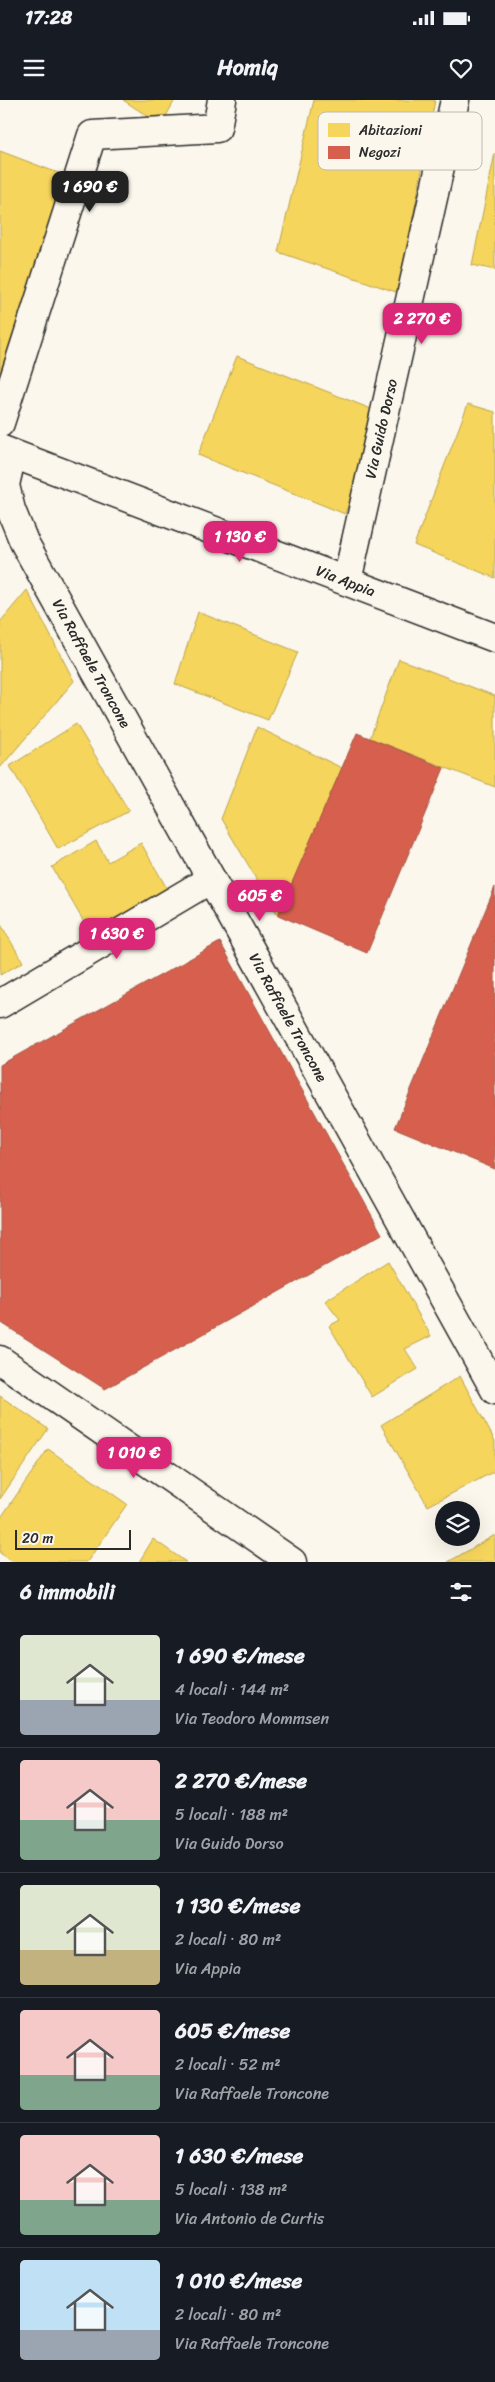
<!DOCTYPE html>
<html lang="it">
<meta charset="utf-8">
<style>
:root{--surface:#171b24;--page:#20242c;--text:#f1f3f6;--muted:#9ea1a6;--line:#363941;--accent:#db2777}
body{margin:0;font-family:Sriracha,sans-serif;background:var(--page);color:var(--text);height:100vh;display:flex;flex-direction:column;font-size:19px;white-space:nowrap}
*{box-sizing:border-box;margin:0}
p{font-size:16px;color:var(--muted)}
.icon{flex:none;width:28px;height:28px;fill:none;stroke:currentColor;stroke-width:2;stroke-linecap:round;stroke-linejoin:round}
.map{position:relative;height:1462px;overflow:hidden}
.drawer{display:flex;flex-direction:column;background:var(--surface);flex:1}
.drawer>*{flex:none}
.fabs{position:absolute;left:435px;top:1401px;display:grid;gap:10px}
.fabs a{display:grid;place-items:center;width:45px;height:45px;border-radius:50%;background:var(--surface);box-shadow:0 5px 20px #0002;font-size:25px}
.scale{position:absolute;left:15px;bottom:12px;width:116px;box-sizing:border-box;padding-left:5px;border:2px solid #2b2b2b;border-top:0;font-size:14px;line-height:18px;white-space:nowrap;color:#2b2b2b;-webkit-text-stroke:4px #fbf7ec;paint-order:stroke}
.price{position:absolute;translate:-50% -42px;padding:0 11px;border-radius:10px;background:var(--accent);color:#fff;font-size:16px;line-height:32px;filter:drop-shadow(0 1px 2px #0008)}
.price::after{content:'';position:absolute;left:50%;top:30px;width:15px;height:11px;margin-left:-8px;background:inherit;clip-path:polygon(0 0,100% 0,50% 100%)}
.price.current{background:#222;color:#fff}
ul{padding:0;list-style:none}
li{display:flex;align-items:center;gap:15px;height:125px;padding:0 20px}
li+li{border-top:1px solid var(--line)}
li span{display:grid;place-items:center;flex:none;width:140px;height:100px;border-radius:5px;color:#555}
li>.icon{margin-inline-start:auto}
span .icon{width:60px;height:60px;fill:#fffc;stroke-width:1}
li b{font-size:21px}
h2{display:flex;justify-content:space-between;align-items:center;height:60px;padding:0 20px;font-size:21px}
.status{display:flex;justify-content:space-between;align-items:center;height:35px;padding:0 25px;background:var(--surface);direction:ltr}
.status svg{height:14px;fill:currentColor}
header{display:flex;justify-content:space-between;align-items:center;height:65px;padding:0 20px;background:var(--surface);font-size:22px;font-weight:800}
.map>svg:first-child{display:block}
.homes{fill:#f6d55c;stroke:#b9a24d}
.shops{fill:#d6604d;stroke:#a35043}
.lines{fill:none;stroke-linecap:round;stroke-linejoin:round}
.street-casing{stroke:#2b2b2b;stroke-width:31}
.secondary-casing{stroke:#2b2b2b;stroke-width:31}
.street{stroke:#fbf7ec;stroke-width:28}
.secondary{stroke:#fbf7ec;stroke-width:28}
.labels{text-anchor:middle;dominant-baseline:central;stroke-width:5;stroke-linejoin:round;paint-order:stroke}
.street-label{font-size:15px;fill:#2b2b2b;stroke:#fbf7ec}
.key{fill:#fbf7ec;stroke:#bdbab2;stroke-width:1}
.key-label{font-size:14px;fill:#2b2b2b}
</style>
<div class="status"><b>17:28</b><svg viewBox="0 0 49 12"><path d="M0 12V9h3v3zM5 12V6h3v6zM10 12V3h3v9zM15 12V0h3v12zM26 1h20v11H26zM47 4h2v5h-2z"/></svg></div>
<header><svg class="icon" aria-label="menu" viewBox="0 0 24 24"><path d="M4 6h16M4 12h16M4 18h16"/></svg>Homiq<svg class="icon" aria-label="heart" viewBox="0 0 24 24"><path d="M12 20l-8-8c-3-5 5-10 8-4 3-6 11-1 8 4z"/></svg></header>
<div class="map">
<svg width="495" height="1462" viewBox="0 0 495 1462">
<rect width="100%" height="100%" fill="#fbf7ec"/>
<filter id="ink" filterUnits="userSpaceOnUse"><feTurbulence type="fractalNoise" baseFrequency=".02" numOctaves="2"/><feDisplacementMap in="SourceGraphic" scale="10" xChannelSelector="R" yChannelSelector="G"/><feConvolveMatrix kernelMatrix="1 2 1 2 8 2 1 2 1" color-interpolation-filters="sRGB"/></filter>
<g filter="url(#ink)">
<g class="homes">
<path d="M 123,0 L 175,0 L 161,25 Z"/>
<path d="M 314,0 L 435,0 L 399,193 L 278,152 Z"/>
<path d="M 0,51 L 66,76 L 0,280 Z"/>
<path d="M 495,53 L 495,170 L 472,165 Z"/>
<path d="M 237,256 L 379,312 L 345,414 L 198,355 Z"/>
<path d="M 468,304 L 495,312 L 495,478 L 414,445 Z"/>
<path d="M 27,490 L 74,581 L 0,668 L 0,522 Z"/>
<path d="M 198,512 L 298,552 L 268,620 L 175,584 Z"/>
<path d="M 399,559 L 495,596 L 495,687 L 370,638 Z"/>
<path d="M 76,624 L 129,711 L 58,749 L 10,666 Z"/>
<path d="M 257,627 L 342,668 L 278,815 L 221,719 Z"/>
<path d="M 96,741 L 108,762 L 141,743 L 173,799 L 96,843 L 52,767 Z"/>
<path d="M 0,823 L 23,862 L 0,875 Z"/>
<path d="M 388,1161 L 431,1236 L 405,1249 L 418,1269 L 372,1297 L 329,1226 L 340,1220 L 325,1201 Z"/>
<path d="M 460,1276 L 495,1341 L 495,1371 L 428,1406 L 381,1325 Z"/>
<path d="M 0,1296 L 48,1329 L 0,1399 Z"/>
<path d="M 48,1349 L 127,1404 L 87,1462 L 13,1462 L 0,1453 L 0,1419 Z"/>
<path d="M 495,1435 L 495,1462 L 448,1462 Z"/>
<path d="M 153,1439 L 186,1462 L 139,1462 Z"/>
</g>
<g class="shops">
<path d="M 357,633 L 444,668 L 367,853 L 278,815 Z"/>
<path d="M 495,787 L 495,1069 L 395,1028 Z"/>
<path d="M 220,842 L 382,1134 L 105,1289 L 0,1222 L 0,965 Z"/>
</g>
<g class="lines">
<defs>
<g id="street">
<path d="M 0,323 L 92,35 L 217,28 L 222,0"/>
<path id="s1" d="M 12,354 L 5,385 L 11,410 L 24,442 L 495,1290"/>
<path id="s2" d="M 347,481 L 455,0"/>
<path d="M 0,904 L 211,779"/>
<path d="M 0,1260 L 292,1462"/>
</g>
<g id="secondary">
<path id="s3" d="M 0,349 L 495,538"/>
</g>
</defs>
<use href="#street" class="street-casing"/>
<use href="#secondary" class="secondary-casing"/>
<use href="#street" class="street"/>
<use href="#secondary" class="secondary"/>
</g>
</g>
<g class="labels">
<g class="street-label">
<text stroke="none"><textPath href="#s2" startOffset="156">Via Guido Dorso</textPath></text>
<text stroke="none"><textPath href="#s3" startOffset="370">Via Appia</textPath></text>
<text stroke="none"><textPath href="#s1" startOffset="231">Via Raffaele Troncone</textPath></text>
<text stroke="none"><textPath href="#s1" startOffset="636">Via Raffaele Troncone</textPath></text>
</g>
</g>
<rect x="318" y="12" width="164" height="58" rx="8" class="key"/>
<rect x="328" y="23" width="22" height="14" fill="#f6d55c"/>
<rect x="328" y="46" width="22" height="13" fill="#d6604d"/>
<g class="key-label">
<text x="359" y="35">Abitazioni</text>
<text x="359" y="57">Negozi</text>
</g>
</svg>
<div class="fabs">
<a><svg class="icon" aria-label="layers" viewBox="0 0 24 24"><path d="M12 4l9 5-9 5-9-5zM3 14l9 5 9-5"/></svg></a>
</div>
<div class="scale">20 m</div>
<b class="price current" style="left:90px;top:113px">1 690 €</b>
<b class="price" style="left:422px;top:245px">2 270 €</b>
<b class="price" style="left:240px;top:463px">1 130 €</b>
<b class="price" style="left:260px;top:822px">605 €</b>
<b class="price" style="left:117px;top:860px">1 630 €</b>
<b class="price" style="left:134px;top:1379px">1 010 €</b>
</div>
<section class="drawer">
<h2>6 immobili<svg class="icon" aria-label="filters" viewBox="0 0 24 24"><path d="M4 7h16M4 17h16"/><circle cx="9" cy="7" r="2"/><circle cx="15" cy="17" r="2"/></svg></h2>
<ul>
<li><span style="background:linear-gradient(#dfe7d0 65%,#9aa5b1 0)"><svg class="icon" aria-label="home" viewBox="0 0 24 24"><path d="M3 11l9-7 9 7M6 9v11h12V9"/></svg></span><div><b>1 690 €/mese</b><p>4 locali · 144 m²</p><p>Via Teodoro Mommsen</p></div></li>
<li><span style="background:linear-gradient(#f6c9c9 60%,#7fa58c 0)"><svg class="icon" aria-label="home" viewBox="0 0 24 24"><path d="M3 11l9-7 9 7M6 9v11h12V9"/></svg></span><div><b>2 270 €/mese</b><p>5 locali · 188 m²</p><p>Via Guido Dorso</p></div></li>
<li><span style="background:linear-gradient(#dfe7d0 65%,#c2b280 0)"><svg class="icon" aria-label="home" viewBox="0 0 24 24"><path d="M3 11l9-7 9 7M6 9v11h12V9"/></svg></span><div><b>1 130 €/mese</b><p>2 locali · 80 m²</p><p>Via Appia</p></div></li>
<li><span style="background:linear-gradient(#f6c9c9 65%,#7fa58c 0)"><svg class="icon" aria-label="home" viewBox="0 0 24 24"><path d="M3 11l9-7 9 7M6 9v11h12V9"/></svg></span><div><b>605 €/mese</b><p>2 locali · 52 m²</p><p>Via Raffaele Troncone</p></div></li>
<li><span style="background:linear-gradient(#f6c9c9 65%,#7fa58c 0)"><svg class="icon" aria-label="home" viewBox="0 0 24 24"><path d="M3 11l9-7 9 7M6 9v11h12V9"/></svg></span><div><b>1 630 €/mese</b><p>5 locali · 138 m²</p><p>Via Antonio de Curtis</p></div></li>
<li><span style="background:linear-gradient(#bfe0f5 70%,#9aa5b1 0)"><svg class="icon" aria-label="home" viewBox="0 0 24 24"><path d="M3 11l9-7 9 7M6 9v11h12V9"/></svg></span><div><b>1 010 €/mese</b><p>2 locali · 80 m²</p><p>Via Raffaele Troncone</p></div></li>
</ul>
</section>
